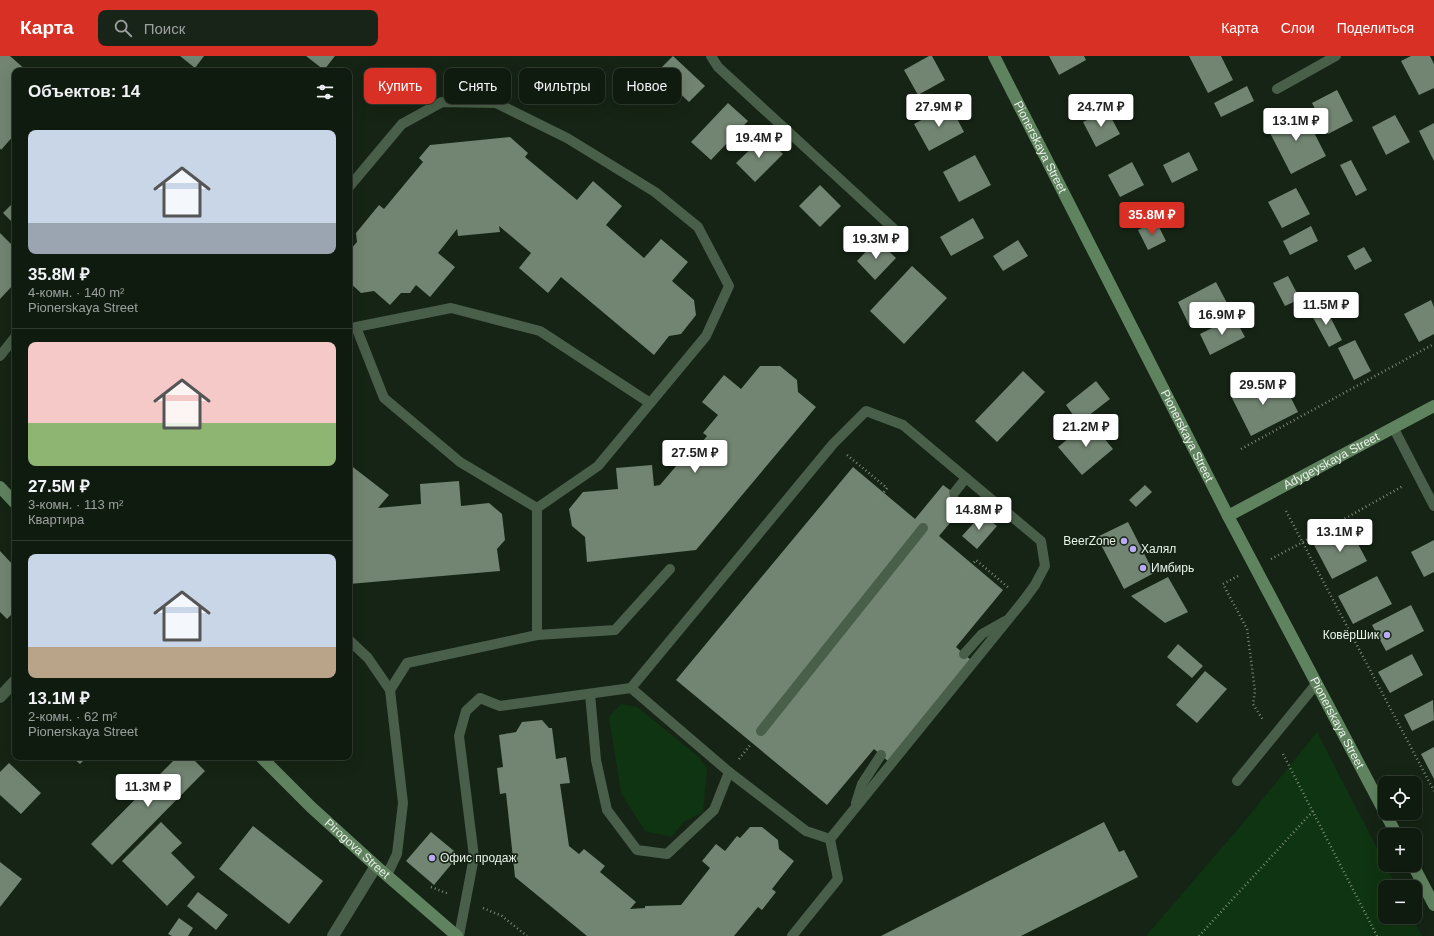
<!DOCTYPE html>
<html lang="ru">
<meta charset="utf-8">
<style>
:root{--surface:#101b10;--page:#192419;--text:#f1f3f6;--muted:#9ca19f;--line:#303930;--accent:#d93025}
body{margin:0;font-family:Helvetica,sans-serif;background:var(--page);color:var(--text);height:100vh;display:flex;flex-direction:column;font-size:15px;white-space:nowrap}
*{box-sizing:border-box;margin:0}
p{font-size:13px;color:var(--muted)}
.icon{flex:none;width:22px;height:22px;fill:none;stroke:currentColor;stroke-width:2;stroke-linecap:round;stroke-linejoin:round}
.map{position:relative;flex:1;overflow:hidden}
.side{position:absolute;left:12px;top:12px;width:340px;height:692px;display:flex;flex-direction:column;background:var(--surface);border-radius:8px;box-shadow:0 4px 16px #0002,0 0 0 1px var(--line)}
.side>*{flex:none}
.top-card{position:absolute;left:364px;top:12px;width:380px;height:36px;display:flex;gap:8px}
.tools{position:absolute;left:1378px;top:720px;display:grid;gap:8px}
.tools a{display:grid;place-items:center;width:44px;height:44px;border-radius:8px;background:var(--surface);box-shadow:0 4px 16px #0002,0 0 0 1px var(--line);font-size:20px}
.price{position:absolute;translate:-50% -34px;padding:0 9px;border-radius:4px;background:#fff;color:#222;font-size:13px;line-height:26px;filter:drop-shadow(0 1px 2px #0008)}
.price::after{content:'';position:absolute;left:50%;top:24px;width:12px;height:9px;margin-left:-6px;background:inherit;clip-path:polygon(0 0,100% 0,50% 100%)}
.price.active{background:var(--accent);color:#fff}
ul{padding:0;list-style:none}
li{display:grid;align-content:center;gap:8px;height:212px;padding:0 16px}
li+li{border-top:1px solid var(--line)}
li span{display:grid;place-items:center;height:124px;border-radius:8px;color:#555}
li>.icon{margin-inline-start:auto}
span .icon{width:72px;height:72px;fill:#fffc;stroke-width:1}
li b{font-size:17px}
h2{display:flex;justify-content:space-between;align-items:center;height:48px;padding:0 16px;font-size:17px}
.pill{padding:0 14px;border-radius:8px;background:var(--surface);box-shadow:0 4px 16px #0002,0 0 0 1px var(--line);font-size:14px;line-height:36px}
.pill.active{background:var(--accent);color:#fff}
header{display:flex;align-items:center;gap:24px;box-sizing:border-box;height:56px;padding:0 20px;background:var(--accent);color:#fff}
header strong{font-size:19px}
nav{display:flex;gap:22px;margin-inline-start:auto;font-size:14px}
.search{width:280px;height:36px;background:var(--page);display:flex;align-items:center;gap:10px;box-sizing:border-box;padding:0 14px;border-radius:8px;color:var(--muted);font-size:15px}
.map>svg:first-child{display:block}
.green{fill:#0f3411}
.building{fill:#728472}
.lines{fill:none;stroke-linecap:round;stroke-linejoin:round}
.path{stroke:#7b877a;stroke-width:2.5;stroke-dasharray:1 3;stroke-linecap:butt}
.lane{stroke:#495f49;stroke-width:10}
.street{stroke:#495f49;stroke-width:12}
.secondary{stroke:#60835f;stroke-width:12}
.poi-dot{fill:#bbaaf6;stroke:#152415;stroke-width:1.5}
.labels{text-anchor:middle;dominant-baseline:central;stroke-width:3.5;stroke-linejoin:round;paint-order:stroke}
.street-label{font-size:12px;fill:#eaf3e9;stroke:#152415}
.poi-label{font-size:12px;fill:#eaf3e9;stroke:#152415;text-anchor:start}
</style>
<header>
<strong>Карта</strong>
<div class="search"><svg class="icon" aria-label="search" viewBox="0 0 24 24"><circle cx="10" cy="10" r="6"/><path d="M15 15l6 6"/></svg>Поиск</div>
<nav><a>Карта</a><a>Слои</a><a>Поделиться</a></nav>
</header>
<div class="map">
<svg width="1434" height="880" viewBox="0 0 1434 880">
<rect width="100%" height="100%" fill="#152415"/>
<g class="green">
<path d="M 621,648 L 637,651 L 699,701 L 707,713 L 703,756 L 685,765 L 671,781 L 645,775 L 621,737 L 609,661 Z"/>
<path d="M 1317,676 L 1397,831 L 1385,831 L 1385,861 L 1412,861 L 1422,880 L 1146,880 L 1244,766 Z"/>
</g>
<g class="building">
<path d="M 0,0 L 10,0 L 27,15 L 15,15 L 15,78 L 1,94 L 0,92 Z"/>
<path d="M 180,0 L 204,0 L 195,12 Z"/>
<path d="M 306,0 L 335,0 L 324,14 Z"/>
<path d="M 673,0 L 705,30 L 689,46 L 657,16 Z"/>
<path d="M 929,0 L 932,0 L 945,24 L 918,39 L 904,14 Z"/>
<path d="M 1049,0 L 1084,0 L 1086,4 L 1059,19 Z"/>
<path d="M 1189,0 L 1221,0 L 1233,24 L 1208,37 Z"/>
<path d="M 1411,0 L 1430,0 L 1434,8 L 1434,32 L 1419,39 L 1401,5 Z"/>
<path d="M 1247,30 L 1254,45 L 1221,61 L 1214,47 Z"/>
<path d="M 1337,34 L 1353,65 L 1328,78 L 1312,47 Z"/>
<path d="M 728,47 L 748,65 L 711,104 L 691,86 Z"/>
<path d="M 950,49 L 964,76 L 929,95 L 914,68 Z"/>
<path d="M 1302,53 L 1326,100 L 1291,118 L 1267,71 Z"/>
<path d="M 1107,54 L 1120,78 L 1096,91 L 1083,66 Z"/>
<path d="M 1395,59 L 1410,86 L 1386,99 L 1372,71 Z"/>
<path d="M 1434,67 L 1434,105 L 1419,75 Z"/>
<path d="M 764,80 L 783,98 L 755,126 L 736,107 Z"/>
<path d="M 510,81 L 528,97 L 525,101 L 577,144 L 593,125 L 622,150 L 606,169 L 644,202 L 661,183 L 688,206 L 672,225 L 694,244 L 696,259 L 681,278 L 669,280 L 654,299 L 561,221 L 548,237 L 519,212 L 531,197 L 499,170 L 500,176 L 458,180 L 457,173 L 438,197 L 455,211 L 430,241 L 416,229 L 410,237 L 401,237 L 390,249 L 374,235 L 361,237 L 349,226 L 349,195 L 357,186 L 356,177 L 379,149 L 384,153 L 423,106 L 419,102 L 430,89 Z"/>
<path d="M 1189,96 L 1198,114 L 1172,127 L 1163,109 Z"/>
<path d="M 975,99 L 991,129 L 959,146 L 943,116 Z"/>
<path d="M 1351,104 L 1367,134 L 1356,140 L 1340,109 Z"/>
<path d="M 1132,106 L 1144,129 L 1120,141 L 1108,119 Z"/>
<path d="M 820,129 L 841,150 L 820,171 L 799,150 Z"/>
<path d="M 1296,132 L 1310,158 L 1282,172 L 1268,146 Z"/>
<path d="M 15,145 L 15,169 L 3,157 Z"/>
<path d="M 973,162 L 984,182 L 951,200 L 940,181 Z"/>
<path d="M 1156,165 L 1166,185 L 1148,194 L 1138,174 Z"/>
<path d="M 1311,170 L 1318,185 L 1290,199 L 1283,185 Z"/>
<path d="M 0,177 L 15,192 L 15,227 L 0,243 Z"/>
<path d="M 877,184 L 896,202 L 875,224 L 857,205 Z"/>
<path d="M 1018,184 L 1028,200 L 1003,215 L 993,200 Z"/>
<path d="M 1364,191 L 1372,205 L 1355,214 L 1347,200 Z"/>
<path d="M 912,210 L 947,242 L 904,288 L 870,255 Z"/>
<path d="M 1288,220 L 1300,243 L 1285,250 L 1273,227 Z"/>
<path d="M 1216,226 L 1228,249 L 1189,269 L 1178,246 Z"/>
<path d="M 1431,244 L 1434,251 L 1434,278 L 1419,286 L 1404,258 Z"/>
<path d="M 1324,249 L 1342,284 L 1329,291 L 1310,256 Z"/>
<path d="M 1234,261 L 1245,281 L 1210,299 L 1200,278 Z"/>
<path d="M 1355,284 L 1371,315 L 1354,324 L 1338,292 Z"/>
<path d="M 760,310 L 780,310 L 797,324 L 798,336 L 816,351 L 696,494 L 587,506 L 585,481 L 572,470 L 569,453 L 583,436 L 618,433 L 616,412 L 652,409 L 654,430 L 660,429 L 682,403 L 685,406 L 707,380 L 703,377 L 718,359 L 702,346 L 724,319 L 741,333 Z"/>
<path d="M 1023,315 L 1045,336 L 997,386 L 975,365 Z"/>
<path d="M 1269,320 L 1278,339 L 1287,334 L 1298,356 L 1251,380 L 1231,340 Z"/>
<path d="M 1096,325 L 1110,343 L 1079,367 L 1066,349 Z"/>
<path d="M 1090,365 L 1113,393 L 1082,419 L 1058,391 Z"/>
<path d="M 349,408 L 389,439 L 378,452 L 421,448 L 420,428 L 459,425 L 461,450 L 489,447 L 502,458 L 505,484 L 497,493 L 500,515 L 349,528 Z"/>
<path d="M 853,411 L 915,463 L 943,429 L 954,437 L 966,448 L 939,480 L 1003,534 L 956,591 L 971,604 L 888,705 L 874,693 L 827,749 L 676,624 Z"/>
<path d="M 1145,429 L 1152,436 L 1136,451 L 1129,444 Z"/>
<path d="M 982,458 L 997,470 L 977,493 L 962,480 Z"/>
<path d="M 1128,466 L 1154,517 L 1124,533 L 1097,481 Z"/>
<path d="M 1349,471 L 1367,505 L 1332,523 L 1314,489 Z"/>
<path d="M 1434,484 L 1434,516 L 1424,521 L 1411,496 Z"/>
<path d="M 0,495 L 15,511 L 15,555 L 7,563 L 0,556 Z"/>
<path d="M 1377,520 L 1392,548 L 1353,568 L 1338,540 Z"/>
<path d="M 1168,521 L 1188,556 L 1165,567 L 1131,540 Z"/>
<path d="M 1411,549 L 1424,575 L 1386,595 L 1372,569 Z"/>
<path d="M 1178,588 L 1203,610 L 1192,622 L 1167,601 Z"/>
<path d="M 1412,598 L 1423,619 L 1390,637 L 1378,616 Z"/>
<path d="M 1205,615 L 1227,633 L 1197,667 L 1176,649 Z"/>
<path d="M 1433,644 L 1434,664 L 1412,675 L 1404,659 Z"/>
<path d="M 542,664 L 549,672 L 552,672 L 556,703 L 566,701 L 570,727 L 560,728 L 569,790 L 579,798 L 584,793 L 605,810 L 600,816 L 636,846 L 630,853 L 645,852 L 645,850 L 681,849 L 710,812 L 702,805 L 716,788 L 725,795 L 737,780 L 740,782 L 750,771 L 762,771 L 778,784 L 779,793 L 794,805 L 772,833 L 776,836 L 762,854 L 758,851 L 734,880 L 587,880 L 515,821 L 506,737 L 500,738 L 497,712 L 503,711 L 499,679 L 516,676 L 522,666 Z"/>
<path d="M 1434,691 L 1434,723 L 1421,698 Z"/>
<path d="M 72,701 L 87,701 L 80,708 Z"/>
<path d="M 177,701 L 191,701 L 205,715 L 112,809 L 91,788 Z"/>
<path d="M 9,707 L 41,737 L 21,758 L 0,739 L 0,716 Z"/>
<path d="M 161,766 L 182,787 L 171,797 L 195,821 L 167,850 L 122,805 Z"/>
<path d="M 1104,766 L 1119,796 L 1124,794 L 1138,821 L 1021,880 L 881,880 Z"/>
<path d="M 253,770 L 323,825 L 289,868 L 219,813 Z"/>
<path d="M 431,776 L 459,799 L 434,829 L 406,805 Z"/>
<path d="M 0,806 L 22,823 L 0,851 Z"/>
<path d="M 198,836 L 228,859 L 216,874 L 187,850 Z"/>
<path d="M 179,862 L 193,872 L 188,880 L 172,880 L 168,878 Z"/>
</g>
<g class="lines">
<g class="path">
<path d="M 1241,393 L 1434,288"/>
<path d="M 847,399 L 887,432 L 873,451"/>
<path d="M 1286,455 L 1434,735"/>
<path d="M 1271,503 L 1303,486 L 1403,430"/>
<path d="M 1238,520 L 1223,528 L 1247,573 L 1255,635 L 1253,648 L 1263,664"/>
<path d="M 956,528 L 976,504 L 1010,533"/>
<path d="M 1283,698 L 1377,880"/>
<path d="M 739,703 L 751,688"/>
<path d="M 431,831 L 449,838"/>
<path d="M 483,852 L 502,860 L 527,880"/>
<path d="M 1199,880 L 1313,755"/>
</g>
<g class="lane">
<path d="M 711,0 L 718,11 L 894,173"/>
<path d="M 1277,33 L 1336,0"/>
<path d="M 349,131 L 402,68 L 442,46 L 496,47 L 567,82 L 655,136 L 698,171 L 729,230 L 706,280 L 598,410 L 537,452 L 537,579"/>
<path d="M 0,300 L 15,281"/>
<path d="M 1393,371 L 1434,450"/>
<path d="M 954,437 L 966,422"/>
<path d="M 537,452 L 460,406 L 384,342 L 356,271 L 451,252 L 540,275 L 650,347"/>
<path d="M 349,584 L 368,602 L 390,634"/>
<path d="M 964,598 L 982,578 L 1005,565"/>
<path d="M 631,632 L 833,388 L 866,355 L 903,369 L 1041,485 L 1045,510 L 1035,529 L 1024,544 L 830,783 L 838,823 L 792,880"/>
<path d="M 590,638 L 596,704 L 607,754 L 637,794 L 667,798 L 714,754 L 729,716"/>
<path d="M 761,675 L 923,472"/>
<path d="M 1237,725 L 1317,627"/>
<path d="M 856,747 L 862,728 L 881,699"/>
<path d="M 387,819 L 397,798 L 403,747 L 390,634 L 407,607 L 537,579 L 615,574 L 670,513"/>
<path d="M 459,880 L 474,801 L 459,680 L 466,655 L 480,642 L 500,650 L 631,632 L 729,716 L 806,775 L 830,783"/>
</g>
<g class="street">
<path d="M 0,641 L 15,625"/>
<path d="M 333,880 L 376,810"/>
</g>
<g class="secondary">
<path id="s1" d="M 994,0 L 1228,460 L 1385,757"/>
<path d="M 0,431 L 15,447"/>
<path id="s2" d="M 1228,460 L 1434,350"/>
<path id="s3" d="M 261,701 L 311,751 L 376,810 L 457,880"/>
<path d="M 1385,757 L 1397,779"/>
<path d="M 1413,809 L 1434,849"/>
</g>
</g>
<g class="poi-dot">
<circle cx="1124" cy="485" r="4"/>
<circle cx="1133" cy="493" r="4"/>
<circle cx="1143" cy="512" r="4"/>
<circle cx="1387" cy="579" r="4"/>
<circle cx="432" cy="802" r="4"/>
</g>
<g class="labels">
<g class="street-label">
<text stroke="none"><textPath href="#s1" startOffset="102">Pionerskaya Street</textPath></text>
<text stroke="none"><textPath href="#s1" startOffset="426">Pionerskaya Street</textPath></text>
<text stroke="none"><textPath href="#s2" startOffset="117">Adygeyskaya Street</textPath></text>
<text stroke="none"><textPath href="#s1" startOffset="750">Pionerskaya Street</textPath></text>
<text stroke="none"><textPath href="#s3" startOffset="133">Pirogova Street</textPath></text>
</g>
<g class="poi-label">
<text x="1116" y="485" text-anchor="end">BeerZone</text>
<text x="1141" y="493">Халял</text>
<text x="1151" y="512">Имбирь</text>
<text x="1379" y="579" text-anchor="end">КовёрШик</text>
<text x="440" y="802">Офис продаж</text>
</g>
</g>
</svg>
<div class="tools">
<a><svg class="icon" aria-label="locate" viewBox="0 0 24 24"><circle cx="12" cy="12" r="6"/><path d="M12 2v4M12 18v4M2 12h4M18 12h4"/></svg></a>
<a>+</a>
<a>−</a>
</div>
<b class="price" style="left:939px;top:72px">27.9M ₽</b>
<b class="price" style="left:1101px;top:72px">24.7M ₽</b>
<b class="price" style="left:1296px;top:86px">13.1M ₽</b>
<b class="price" style="left:759px;top:103px">19.4M ₽</b>
<b class="price active" style="left:1152px;top:180px">35.8M ₽</b>
<b class="price" style="left:876px;top:204px">19.3M ₽</b>
<b class="price" style="left:1326px;top:270px">11.5M ₽</b>
<b class="price" style="left:1222px;top:280px">16.9M ₽</b>
<b class="price" style="left:1263px;top:350px">29.5M ₽</b>
<b class="price" style="left:1086px;top:392px">21.2M ₽</b>
<b class="price" style="left:695px;top:418px">27.5M ₽</b>
<b class="price" style="left:979px;top:475px">14.8M ₽</b>
<b class="price" style="left:1340px;top:497px">13.1M ₽</b>
<b class="price" style="left:148px;top:752px">11.3M ₽</b>
<div class="top-card">
<a class="pill active">Купить</a>
<a class="pill">Снять</a>
<a class="pill">Фильтры</a>
<a class="pill">Новое</a>
</div>
<section class="side">
<h2>Объектов: 14<svg class="icon" aria-label="filters" viewBox="0 0 24 24"><path d="M4 7h16M4 17h16"/><circle cx="9" cy="7" r="2"/><circle cx="15" cy="17" r="2"/></svg></h2>
<ul>
<li><span style="background:linear-gradient(#c9d6e8 75%,#9aa5b1 0)"><svg class="icon" aria-label="home" viewBox="0 0 24 24"><path d="M3 11l9-7 9 7M6 9v11h12V9"/></svg></span><div><b>35.8M ₽</b><p>4-комн. · 140 m²</p><p>Pionerskaya Street</p></div></li>
<li><span style="background:linear-gradient(#f6c9c9 65%,#8fb573 0)"><svg class="icon" aria-label="home" viewBox="0 0 24 24"><path d="M3 11l9-7 9 7M6 9v11h12V9"/></svg></span><div><b>27.5M ₽</b><p>3-комн. · 113 m²</p><p>Квартира</p></div></li>
<li><span style="background:linear-gradient(#c9d6e8 75%,#b9a48a 0)"><svg class="icon" aria-label="home" viewBox="0 0 24 24"><path d="M3 11l9-7 9 7M6 9v11h12V9"/></svg></span><div><b>13.1M ₽</b><p>2-комн. · 62 m²</p><p>Pionerskaya Street</p></div></li>
</ul>
</section>
</div>
